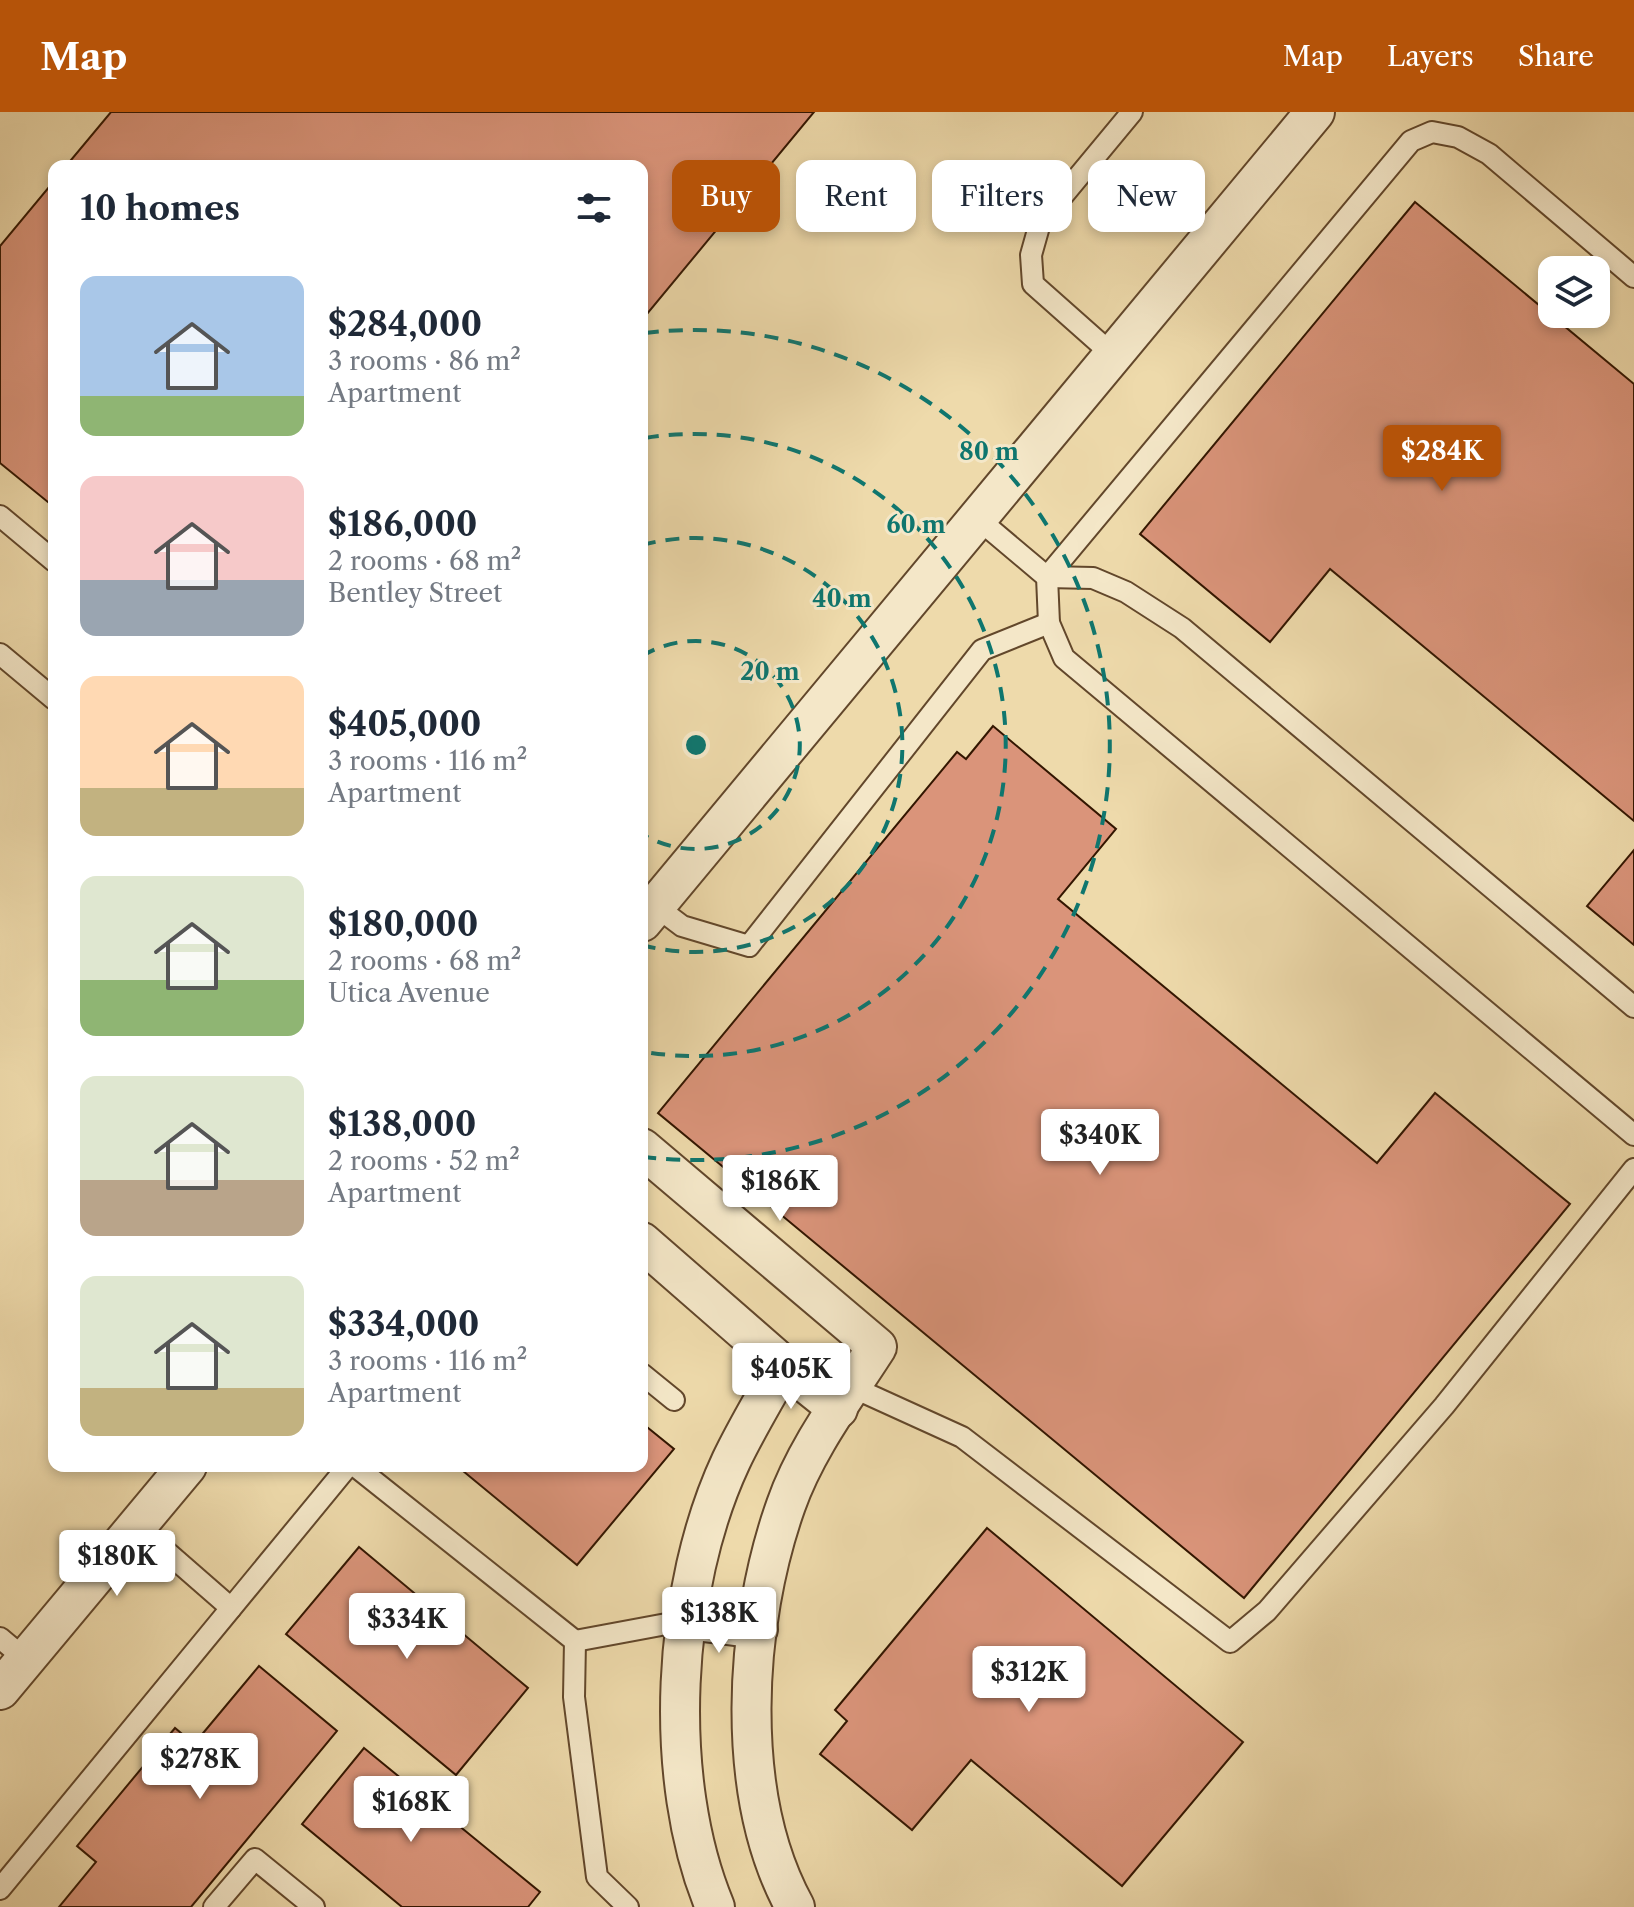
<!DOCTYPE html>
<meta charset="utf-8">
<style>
:root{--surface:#fff;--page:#f6f6f7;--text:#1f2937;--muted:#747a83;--accent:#b45309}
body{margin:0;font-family:"Libre Caslon Text",serif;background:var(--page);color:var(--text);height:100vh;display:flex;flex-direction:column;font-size:30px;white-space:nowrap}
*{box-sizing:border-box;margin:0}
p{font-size:26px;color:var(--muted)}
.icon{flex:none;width:44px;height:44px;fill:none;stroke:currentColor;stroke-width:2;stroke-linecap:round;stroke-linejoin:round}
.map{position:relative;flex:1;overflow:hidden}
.sheet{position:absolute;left:48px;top:48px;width:600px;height:1312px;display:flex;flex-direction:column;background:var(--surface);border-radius:16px;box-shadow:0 4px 12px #0003}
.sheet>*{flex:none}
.guide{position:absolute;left:672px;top:48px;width:760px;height:72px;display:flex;gap:16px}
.fabs{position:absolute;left:1538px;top:144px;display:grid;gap:16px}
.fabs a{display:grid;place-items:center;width:72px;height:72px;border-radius:16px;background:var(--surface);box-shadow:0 4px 12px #0003;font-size:40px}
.price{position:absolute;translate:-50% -68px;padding:0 18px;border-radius:8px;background:#fff;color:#222;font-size:26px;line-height:52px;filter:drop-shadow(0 2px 4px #0008)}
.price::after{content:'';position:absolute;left:50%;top:48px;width:24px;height:18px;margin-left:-12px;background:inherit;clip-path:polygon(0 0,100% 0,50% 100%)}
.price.active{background:var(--accent);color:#fff}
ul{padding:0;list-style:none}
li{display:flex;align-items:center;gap:24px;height:200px;padding:0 32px}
li span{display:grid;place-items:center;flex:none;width:224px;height:160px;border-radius:16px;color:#555}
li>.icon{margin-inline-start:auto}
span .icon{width:96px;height:96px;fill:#fffc;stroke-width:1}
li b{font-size:34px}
h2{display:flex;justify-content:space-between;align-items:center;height:96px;padding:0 32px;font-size:34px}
.chip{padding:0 28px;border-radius:16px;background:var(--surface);box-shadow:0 4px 12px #0003;font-size:28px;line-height:72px}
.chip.active{background:var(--accent);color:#fff}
header{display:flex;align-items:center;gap:48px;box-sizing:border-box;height:112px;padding:0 40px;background:var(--accent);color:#fff}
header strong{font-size:38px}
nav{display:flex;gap:44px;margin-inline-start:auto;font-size:28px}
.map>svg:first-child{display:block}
.building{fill:#da947a;stroke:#331600;stroke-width:2}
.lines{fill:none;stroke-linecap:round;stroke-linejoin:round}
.lane-casing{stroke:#62472b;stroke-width:24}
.street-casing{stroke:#62472b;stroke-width:42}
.lane{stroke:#f4e7c8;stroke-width:20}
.street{stroke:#f4e7c8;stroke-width:38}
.ring{fill:none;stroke:#0f766e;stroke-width:4;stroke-dasharray:14 10}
.centre{fill:#0f766e;stroke:#f4e7c8;stroke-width:4}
.ring-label{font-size:24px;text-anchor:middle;font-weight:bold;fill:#0f766e;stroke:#f4e7c8;stroke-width:6;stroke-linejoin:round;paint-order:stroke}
</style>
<header>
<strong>Map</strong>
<nav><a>Map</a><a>Layers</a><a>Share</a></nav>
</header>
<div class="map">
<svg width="1634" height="1795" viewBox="0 0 1634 1795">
<rect width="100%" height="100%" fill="#eedaab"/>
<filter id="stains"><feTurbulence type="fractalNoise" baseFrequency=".0025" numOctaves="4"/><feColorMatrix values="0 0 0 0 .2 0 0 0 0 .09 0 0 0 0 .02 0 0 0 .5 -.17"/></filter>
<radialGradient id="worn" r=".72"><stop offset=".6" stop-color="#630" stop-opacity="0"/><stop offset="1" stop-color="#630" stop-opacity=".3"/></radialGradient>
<g class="building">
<path d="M 111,0 L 814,0 L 642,208 L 642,54 L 66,54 Z"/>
<path d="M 54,69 L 54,395 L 0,351 L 0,134 Z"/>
<path d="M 1415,90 L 1634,272 L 1634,709 L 1330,457 L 1270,530 L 1140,422 Z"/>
<path d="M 993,614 L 1116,717 L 1058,787 L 1377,1051 L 1435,981 L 1570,1092 L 1244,1486 L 658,1001 L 957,640 L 966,647 Z"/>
<path d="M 1634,738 L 1634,833 L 1587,794 Z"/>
<path d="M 642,1311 L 674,1337 L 577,1453 L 457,1354 L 642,1354 Z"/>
<path d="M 987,1416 L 1243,1630 L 1122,1774 L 971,1648 L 912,1718 L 820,1642 L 847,1609 L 835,1598 Z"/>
<path d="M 359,1435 L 528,1576 L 456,1663 L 286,1522 Z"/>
<path d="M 259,1554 L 337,1619 L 191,1795 L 59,1795 L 96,1750 L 77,1734 L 175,1616 L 194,1632 Z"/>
<path d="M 364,1636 L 540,1780 L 528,1795 L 402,1795 L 302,1712 Z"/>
</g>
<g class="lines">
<defs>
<g id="lane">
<path d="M 1113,243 L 1033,172 L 1031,143 L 1040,111 L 1132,0"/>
<path d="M 0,404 L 54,449"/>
<path d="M 977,406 L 1047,465 L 1049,511 L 1064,546 L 1634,1023"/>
<path d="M 1047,465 L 1411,29 L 1432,20 L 1458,25 L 1489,42 L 1634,165"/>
<path d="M 1047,465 L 1093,466 L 1126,480 L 1182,516 L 1634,895"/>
<path d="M 0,542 L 54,587"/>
<path d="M 649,789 L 682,814 L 749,834 L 982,538 L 1049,511"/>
<path d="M 642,1262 L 674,1288"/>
<path d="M 852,1275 L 962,1325 L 1230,1530 L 1267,1499 L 1444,1294 L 1634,1057"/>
<path d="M 355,1354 L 575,1529 L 574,1585 L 597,1765 L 628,1795"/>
<path d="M 137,1414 L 231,1496"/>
<path d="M 0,1526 L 25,1547"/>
<path d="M 575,1529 L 688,1508"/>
<path d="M 0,1777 L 348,1354"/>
<path d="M 214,1795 L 255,1747 L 314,1795"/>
</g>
<g id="street">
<path d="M 642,810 L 1315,0"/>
<path d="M 642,1036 L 877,1235 C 845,1285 806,1336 786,1393 C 744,1511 733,1682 795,1795"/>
<path d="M 642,1130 L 783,1253 C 766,1285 746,1317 731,1349 C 672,1475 661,1666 715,1795"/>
<path d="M 783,1253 L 838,1297"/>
<path d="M 688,1508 L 758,1517"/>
<path d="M 0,1578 L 187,1354"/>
</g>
</defs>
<use href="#lane" class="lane-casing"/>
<use href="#street" class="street-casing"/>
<use href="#lane" class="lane"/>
<use href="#street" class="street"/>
</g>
<g class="ring">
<path d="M642 544A104 104 0 1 1 642 722"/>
<path d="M642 433A207 207 0 1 1 642 833"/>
<path d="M645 326A311 311 0 1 1 645 940"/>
<path d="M645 221A415 415 0 1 1 645 1045"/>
</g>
<circle cx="696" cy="633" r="12" class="centre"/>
<g class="ring-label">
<text x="989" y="348">80 m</text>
<text x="916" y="421">60 m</text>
<text x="842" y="495">40 m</text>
<text x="770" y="568">20 m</text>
</g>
<rect width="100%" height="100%" filter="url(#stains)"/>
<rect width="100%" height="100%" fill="url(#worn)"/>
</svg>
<div class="fabs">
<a><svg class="icon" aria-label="layers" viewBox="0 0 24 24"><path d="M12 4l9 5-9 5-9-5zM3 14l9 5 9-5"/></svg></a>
</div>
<b class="price active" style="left:1442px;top:381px">$284K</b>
<b class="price" style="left:1100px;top:1065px">$340K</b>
<b class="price" style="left:780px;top:1111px">$186K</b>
<b class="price" style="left:791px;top:1299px">$405K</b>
<b class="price" style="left:117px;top:1486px">$180K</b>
<b class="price" style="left:719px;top:1543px">$138K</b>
<b class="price" style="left:407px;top:1549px">$334K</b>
<b class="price" style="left:1029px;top:1602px">$312K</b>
<b class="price" style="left:200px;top:1689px">$278K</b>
<b class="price" style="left:411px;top:1732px">$168K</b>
<div class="guide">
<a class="chip active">Buy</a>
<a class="chip">Rent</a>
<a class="chip">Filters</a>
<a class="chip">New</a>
</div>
<section class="sheet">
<h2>10 homes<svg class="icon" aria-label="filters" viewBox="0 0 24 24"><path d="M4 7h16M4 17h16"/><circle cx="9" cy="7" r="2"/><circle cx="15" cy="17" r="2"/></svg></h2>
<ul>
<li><span style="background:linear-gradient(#a9c7e8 75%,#8fb573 0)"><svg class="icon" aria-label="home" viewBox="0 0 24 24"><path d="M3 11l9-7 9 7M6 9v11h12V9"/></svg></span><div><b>$284,000</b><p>3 rooms · 86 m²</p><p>Apartment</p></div></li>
<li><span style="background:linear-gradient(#f6c9c9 65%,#9aa5b1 0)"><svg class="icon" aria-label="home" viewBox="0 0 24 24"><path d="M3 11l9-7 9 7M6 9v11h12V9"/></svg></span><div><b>$186,000</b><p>2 rooms · 68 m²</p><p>Bentley Street</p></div></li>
<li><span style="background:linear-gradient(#ffd9b3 70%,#c2b280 0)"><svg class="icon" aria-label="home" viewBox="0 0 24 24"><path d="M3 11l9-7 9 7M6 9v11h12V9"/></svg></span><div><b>$405,000</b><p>3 rooms · 116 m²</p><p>Apartment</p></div></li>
<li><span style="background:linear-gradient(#dfe7d0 65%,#8fb573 0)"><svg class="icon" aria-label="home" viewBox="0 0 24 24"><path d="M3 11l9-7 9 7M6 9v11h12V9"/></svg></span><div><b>$180,000</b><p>2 rooms · 68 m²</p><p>Utica Avenue</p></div></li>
<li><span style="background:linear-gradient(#dfe7d0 65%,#b9a48a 0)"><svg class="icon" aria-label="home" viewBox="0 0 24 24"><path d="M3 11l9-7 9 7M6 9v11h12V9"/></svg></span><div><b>$138,000</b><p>2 rooms · 52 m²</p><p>Apartment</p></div></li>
<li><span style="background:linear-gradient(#dfe7d0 70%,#c2b280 0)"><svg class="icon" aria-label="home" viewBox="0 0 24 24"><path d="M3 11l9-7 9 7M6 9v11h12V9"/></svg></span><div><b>$334,000</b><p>3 rooms · 116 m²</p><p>Apartment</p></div></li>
</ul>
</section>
</div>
